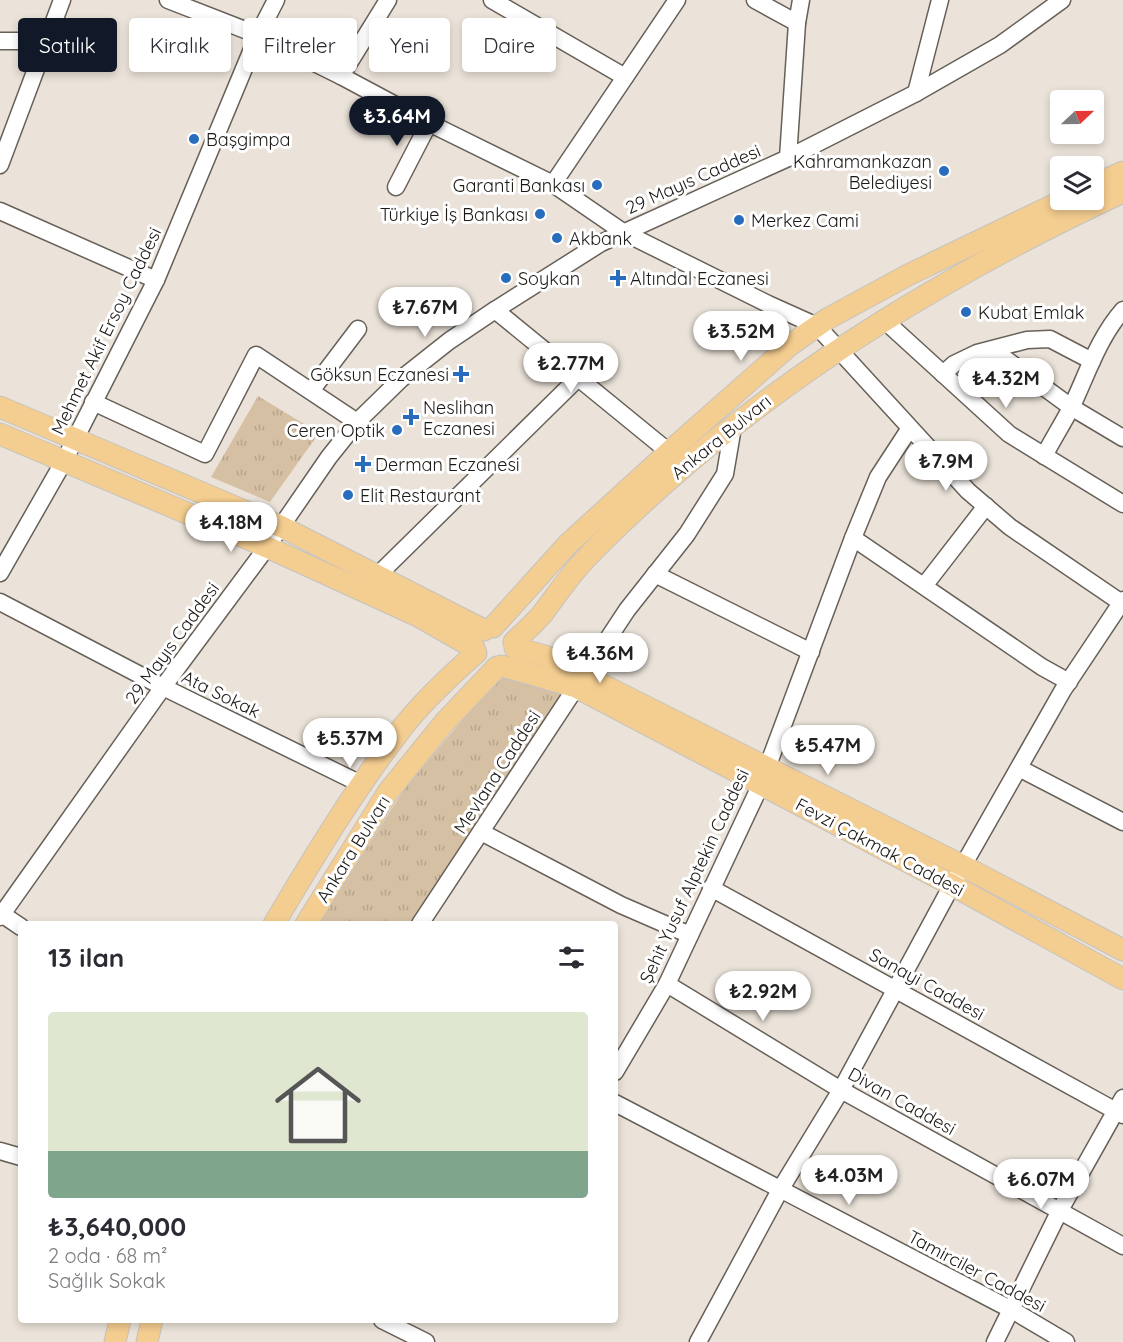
<!DOCTYPE html>
<html lang="tr">
<meta charset="utf-8">
<style>
:root{--surface:#fff;--page:#f2f2f3;--text:#2b2b33;--muted:#7c7c81;--accent:#111827}
body{margin:0;font-family:Quicksand,sans-serif;background:var(--page);color:var(--text);height:100vh;display:flex;flex-direction:column;font-size:22px;white-space:nowrap}
*{box-sizing:border-box;margin:0}
p{font-size:20px;color:var(--muted)}
.icon{flex:none;width:33px;height:33px;fill:none;stroke:currentColor;stroke-width:2;stroke-linecap:round;stroke-linejoin:round}
.map{position:relative;flex:1;overflow:hidden}
.panel{position:absolute;left:18px;top:921px;width:600px;height:402px;display:flex;flex-direction:column;background:var(--surface);border-radius:6px;box-shadow:0 3px 9px #0003}
.panel>*{flex:none}
.guide{position:absolute;left:18px;top:18px;width:600px;height:54px;display:flex;gap:12px}
.needle{width:39px;rotate:68deg}
.tools{position:absolute;left:1050px;top:90px;display:grid;gap:12px}
.tools a{display:grid;place-items:center;width:54px;height:54px;border-radius:6px;background:var(--surface);box-shadow:0 3px 9px #0003;font-size:30px}
.price{position:absolute;translate:-50% -51px;padding:0 14px;border-radius:21px;background:#fff;color:#222;font-size:20px;line-height:39px;filter:drop-shadow(0 2px 3px #0008)}
.price::after{content:'';position:absolute;left:50%;top:36px;width:18px;height:14px;margin-left:-9px;background:inherit;clip-path:polygon(0 0,100% 0,50% 100%)}
.price.on{background:var(--accent);color:#fff}
ul{padding:0;list-style:none}
li{display:grid;align-content:center;gap:12px;height:318px;padding:0 30px}
li span{display:grid;place-items:center;height:186px;border-radius:6px;color:#555}
li>.icon{margin-inline-start:auto}
span .icon{width:108px;height:108px;fill:#fffc;stroke-width:1}
li b{font-size:26px}
h2{display:flex;justify-content:space-between;align-items:center;height:72px;padding:0 30px;font-size:26px}
.pill{padding:0 21px;border-radius:6px;background:var(--surface);box-shadow:0 3px 9px #0003;font-size:21px;line-height:54px}
.pill.on{background:var(--accent);color:#fff}
.map>svg:first-child{display:block}
.grass{fill:url(#grass-tufts)}
.lines{fill:none;stroke-linecap:round;stroke-linejoin:round}
.minor-casing{stroke:#676058;stroke-width:19}
.major-casing{stroke:#c4c3c2;stroke-width:23}
.minor{stroke:#fff;stroke-width:16}
.major{stroke:#f4cd90;stroke-width:21}
.poi-dot{fill:#286cbd;stroke:#fff;stroke-width:2}
.labels{text-anchor:middle;dominant-baseline:central;stroke-width:6;stroke-linejoin:round;paint-order:stroke}
.poi-label{font-size:18px;fill:#1b1815;stroke:#fff;text-anchor:start}
.street-label{font-size:18px;fill:#1b1815;stroke:#fff}
</style>
<div class="map">
<svg width="1123" height="1342" viewBox="0 0 1123 1342">
<defs>
<pattern id="grass-tufts" width="24" height="20" patternUnits="userSpaceOnUse" patternTransform="scale(1.5)"><rect width="24" height="20" fill="#d5c0a4"/><path d="M3 7l-1-3M5 7V3M7 7l1-3M15 17l-1-3M17 17v-4M19 17l1-3" fill="none" stroke="#b6a48c"/></pattern>
</defs>
<rect width="100%" height="100%" fill="#ebe3d9"/>
<g class="grass">
<path d="M 258,396 L 319,433 L 270,502 L 211,477 Z"/>
<path d="M 502,673 L 567,691 L 414,924 L 318,924 L 405,788 Z"/>
</g>
<g class="lines">
<defs>
<g id="minor">
<path d="M 168,0 L 258,35 L 341,76 L 429,123 L 553,184 L 623,232 L 768,304 L 817,326 L 968,491 L 1010,527 L 1123,604"/>
<path d="M 492,0 L 625,77"/>
<path d="M 755,0 L 797,23"/>
<path d="M 0,41 L 47,41"/>
<path d="M 341,76 L 388,0"/>
<path d="M 916,93 L 940,0"/>
<path d="M 788,158 L 797,23 L 801,0"/>
<path d="M 0,165 L 62,0"/>
<path d="M 553,184 L 677,0"/>
<path d="M 396,187 L 429,123"/>
<path d="M 0,211 L 156,280"/>
<path d="M 495,310 L 669,452"/>
<path d="M 884,320 L 1009,434 L 1123,504"/>
<path d="M 993,350 L 1071,407 L 1123,438"/>
<path d="M 943,374 L 954,364 L 977,353 L 1027,340 L 1050,339 L 1092,361"/>
<path d="M 311,391 L 358,329"/>
<path d="M 93,402 L 205,454 L 256,355 L 357,422"/>
<path d="M 1044,456 C 1053,439 1063,423 1072,406 C 1087,374 1099,337 1123,310"/>
<path d="M 853,538 L 1042,667 L 1069,682"/>
<path d="M 0,573 L 64,461 L 156,280 L 258,35 L 276,0"/>
<path d="M 655,574 L 811,652"/>
<path d="M 378,575 L 578,378"/>
<path d="M 924,586 L 986,506"/>
<path d="M 0,602 L 163,687 L 363,785"/>
<path d="M 1019,768 L 1123,822"/>
<path d="M 481,832 L 621,905 L 690,935"/>
<path d="M 711,888 L 1123,1115"/>
<path d="M 0,913 L 21,927"/>
<path d="M 0,917 L 163,687 L 267,547 L 329,457 L 357,422 L 401,379 L 449,341 L 495,310 L 601,243 L 788,158 L 916,93 L 1000,45 L 1062,0"/>
<path d="M 420,924 L 627,610 L 687,534 L 725,474 L 733,427"/>
<path d="M 667,984 L 841,1090 L 1123,1246"/>
<path d="M 615,1072 L 667,984 L 761,784 L 853,538 L 878,477 L 910,428"/>
<path d="M 615,1103 L 1012,1310 L 1066,1342"/>
<path d="M 0,1151 L 21,1157"/>
<path d="M 382,1320 L 426,1342"/>
<path d="M 698,1342 L 780,1190 L 841,1090 L 952,885 L 1063,690 L 1123,600"/>
<path d="M 995,1342 L 1060,1210 L 1123,1098"/>
</g>
<g id="major">
<path d="M 1094,185 L 1123,172"/>
<path d="M 0,407 L 282,527 L 484,630"/>
<path d="M 0,434 L 267,547 L 418,616 L 474,648"/>
<path d="M 493,627 L 568,544 L 669,452 L 790,345 L 827,319 L 908,275 L 1064,200"/>
<path d="M 514,642 C 524,632 535,623 543,613 C 555,597 566,581 579,566 C 605,537 635,510 664,484 C 801,362 958,269 1123,192"/>
<path d="M 515,648 L 545,656 L 963,866 L 1123,950"/>
<path d="M 502,666 L 576,687 L 952,885 L 1123,979"/>
<path d="M 274,924 C 313,858 355,789 402,728 C 423,701 450,676 476,653"/>
<path d="M 306,924 L 388,792 L 444,723 L 497,667"/>
<path d="M 115,1342 L 120,1320"/>
<path d="M 147,1342 L 152,1320"/>
</g>
</defs>
<use href="#minor" class="minor-casing"/>
<use href="#major" class="major-casing"/>
<use href="#minor" class="minor"/>
<use href="#major" class="major"/>
</g>
<g class="poi-dot">
<circle cx="194" cy="139" r="6"/>
<circle cx="944" cy="171" r="6"/>
<circle cx="597" cy="185" r="6"/>
<circle cx="540" cy="214" r="6"/>
<circle cx="739" cy="220" r="6"/>
<circle cx="557" cy="238" r="6"/>
<circle cx="506" cy="278" r="6"/>
<path d="M615 269h6v6h6v6h-6v6h-6v-6h-6v-6h6z"/>
<circle cx="966" cy="312" r="6"/>
<path d="M458 365h6v6h6v6h-6v6h-6v-6h-6v-6h6z"/>
<path d="M408 408h6v6h6v6h-6v6h-6v-6h-6v-6h6z"/>
<circle cx="397" cy="430" r="6"/>
<path d="M360 455h6v6h6v6h-6v6h-6v-6h-6v-6h6z"/>
<circle cx="348" cy="495" r="6"/>
</g>
<g class="labels">
<g class="poi-label">
<text x="206" y="139">Başgimpa</text>
<text x="932" y="161" text-anchor="end">Kahramankazan<tspan x="932" dy="21">Belediyesi</tspan></text>
<text x="585" y="185" text-anchor="end">Garanti Bankası</text>
<text x="528" y="214" text-anchor="end">Türkiye İş Bankası</text>
<text x="751" y="220">Merkez Cami</text>
<text x="569" y="238">Akbank</text>
<text x="518" y="278">Soykan</text>
<text x="630" y="278">Altındal Eczanesi</text>
<text x="978" y="312">Kubat Emlak</text>
<text x="449" y="374" text-anchor="end">Göksun Eczanesi</text>
<text x="423" y="407">Neslihan<tspan x="423" dy="21">Eczanesi</tspan></text>
<text x="385" y="430" text-anchor="end">Ceren Optik</text>
<text x="375" y="464">Derman Eczanesi</text>
<text x="360" y="495">Elit Restaurant</text>
</g>
<g class="street-label">
<text transform="translate(693 179) rotate(-24)">29 Mayıs Caddesi</text>
<text transform="translate(106 331) rotate(-64)">Mehmet Akif Ersoy Caddesi</text>
<text transform="translate(721 437) rotate(-39)">Ankara Bulvarı</text>
<text transform="translate(172 643) rotate(-54)">29 Mayıs Caddesi</text>
<text transform="translate(221 694) rotate(26)">Ata Sokak</text>
<text transform="translate(497 772) rotate(-57)">Mevlana Caddesi</text>
<text transform="translate(880 847) rotate(28)">Fevzi Çakmak Caddesi</text>
<text transform="translate(353 849) rotate(-58)">Ankara Bulvarı</text>
<text transform="translate(694 876) rotate(-65)">Şehit Yusuf Alptekin Caddesi</text>
<text transform="translate(927 984) rotate(29)">Sanayi Caddesi</text>
<text transform="translate(902 1101) rotate(29)">Divan Caddesi</text>
<text transform="translate(977 1271) rotate(28)">Tamirciler Caddesi</text>
</g>
</g>
</svg>
<div class="tools">
<a><svg class="needle" viewBox="-14 -14 28 28"><path d="M0-13l5 13h-10z" fill="#e53935"/><path d="M0 13l5-13h-10z" fill="#7c7c81"/></svg></a>
<a><svg class="icon" aria-label="layers" viewBox="0 0 24 24"><path d="M12 4l9 5-9 5-9-5zM3 14l9 5 9-5"/></svg></a>
</div>
<b class="price on" style="left:397px;top:147px">₺3.64M</b>
<b class="price" style="left:425px;top:338px">₺7.67M</b>
<b class="price" style="left:741px;top:362px">₺3.52M</b>
<b class="price" style="left:571px;top:394px">₺2.77M</b>
<b class="price" style="left:1006px;top:409px">₺4.32M</b>
<b class="price" style="left:946px;top:492px">₺7.9M</b>
<b class="price" style="left:231px;top:553px">₺4.18M</b>
<b class="price" style="left:600px;top:684px">₺4.36M</b>
<b class="price" style="left:350px;top:769px">₺5.37M</b>
<b class="price" style="left:828px;top:776px">₺5.47M</b>
<b class="price" style="left:763px;top:1022px">₺2.92M</b>
<b class="price" style="left:849px;top:1206px">₺4.03M</b>
<b class="price" style="left:1041px;top:1210px">₺6.07M</b>
<div class="guide">
<a class="pill on">Satılık</a>
<a class="pill">Kiralık</a>
<a class="pill">Filtreler</a>
<a class="pill">Yeni</a>
<a class="pill">Daire</a>
</div>
<section class="panel">
<h2>13 ilan<svg class="icon" aria-label="filters" viewBox="0 0 24 24"><path d="M4 7h16M4 17h16"/><circle cx="9" cy="7" r="2"/><circle cx="15" cy="17" r="2"/></svg></h2>
<ul>
<li><span style="background:linear-gradient(#dfe7d0 75%,#7fa58c 0)"><svg class="icon" aria-label="home" viewBox="0 0 24 24"><path d="M3 11l9-7 9 7M6 9v11h12V9"/></svg></span><div><b>₺3,640,000</b><p>2 oda · 68 m²</p><p>Sağlık Sokak</p></div></li>
</ul>
</section>
</div>
